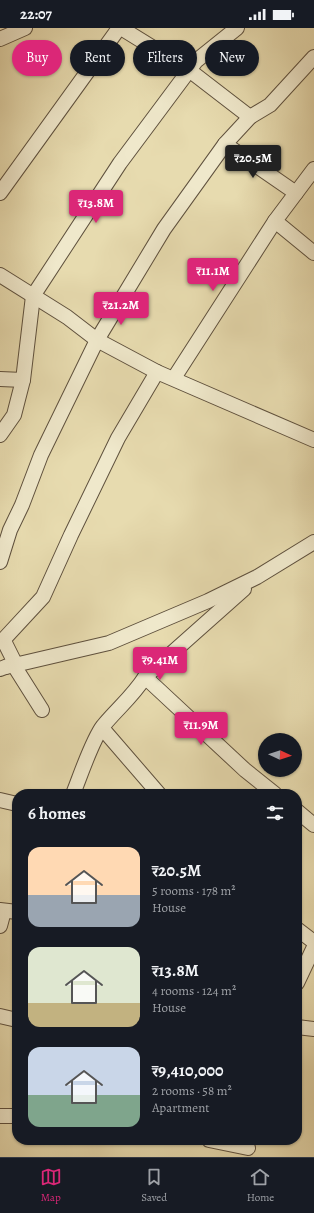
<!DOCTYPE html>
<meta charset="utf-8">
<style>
:root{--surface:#171b24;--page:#20242c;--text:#f1f3f6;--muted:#9ea1a6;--line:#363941;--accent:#db2777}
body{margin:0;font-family:Alegreya,serif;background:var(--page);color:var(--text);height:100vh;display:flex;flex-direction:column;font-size:15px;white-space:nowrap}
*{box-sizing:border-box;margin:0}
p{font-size:13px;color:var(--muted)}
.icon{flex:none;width:22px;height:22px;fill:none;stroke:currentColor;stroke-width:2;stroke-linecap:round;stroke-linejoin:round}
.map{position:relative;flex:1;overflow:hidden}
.sheet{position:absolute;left:12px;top:761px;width:290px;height:356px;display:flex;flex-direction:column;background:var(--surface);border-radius:16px;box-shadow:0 1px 3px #0004}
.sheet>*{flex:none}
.guide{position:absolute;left:12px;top:12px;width:290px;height:36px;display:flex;gap:8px}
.needle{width:26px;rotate:93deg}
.tools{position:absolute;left:258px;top:705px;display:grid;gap:8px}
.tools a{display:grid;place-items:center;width:44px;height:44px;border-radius:50%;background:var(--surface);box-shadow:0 1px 3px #0004;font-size:20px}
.price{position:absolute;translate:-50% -34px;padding:0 9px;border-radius:4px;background:var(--accent);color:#fff;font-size:13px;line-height:26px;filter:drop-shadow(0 1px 2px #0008)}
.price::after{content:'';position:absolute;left:50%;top:24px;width:12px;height:9px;margin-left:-6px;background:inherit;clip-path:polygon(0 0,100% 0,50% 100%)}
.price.current{background:#222;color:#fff}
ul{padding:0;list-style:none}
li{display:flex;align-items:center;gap:12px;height:100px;padding:0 16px}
li span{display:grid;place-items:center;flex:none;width:112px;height:80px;border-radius:12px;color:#555}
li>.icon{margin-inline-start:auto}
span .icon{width:48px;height:48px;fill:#fffc;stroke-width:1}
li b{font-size:17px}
h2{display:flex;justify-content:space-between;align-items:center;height:48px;padding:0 16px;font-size:17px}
.tag{padding:0 14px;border-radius:18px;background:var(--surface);box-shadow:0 1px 3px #0004;font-size:14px;line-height:36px}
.tag.current{background:var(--accent);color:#fff}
.status{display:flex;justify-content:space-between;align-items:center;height:28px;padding:0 20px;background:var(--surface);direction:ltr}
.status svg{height:11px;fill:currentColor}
.tabs{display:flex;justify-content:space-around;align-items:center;height:56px;border-top:1px solid var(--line);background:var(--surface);font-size:11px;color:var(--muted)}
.tabs a{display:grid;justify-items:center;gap:2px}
.tabs .current{color:var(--accent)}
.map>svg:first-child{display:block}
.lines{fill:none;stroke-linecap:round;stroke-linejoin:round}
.street-casing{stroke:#5f513e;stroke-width:16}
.street{stroke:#efe8cb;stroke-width:14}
</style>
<div class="status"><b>22:07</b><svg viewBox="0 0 49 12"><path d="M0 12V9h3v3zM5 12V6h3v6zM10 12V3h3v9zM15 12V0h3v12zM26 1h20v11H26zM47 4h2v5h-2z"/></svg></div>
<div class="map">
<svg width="314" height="1129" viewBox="0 0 314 1129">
<rect width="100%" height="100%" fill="#e7dbaf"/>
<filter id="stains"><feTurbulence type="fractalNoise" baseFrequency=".005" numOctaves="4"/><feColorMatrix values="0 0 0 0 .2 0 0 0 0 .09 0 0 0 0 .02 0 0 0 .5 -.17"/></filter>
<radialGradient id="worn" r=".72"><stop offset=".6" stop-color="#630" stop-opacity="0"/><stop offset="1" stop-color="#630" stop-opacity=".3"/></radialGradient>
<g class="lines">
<defs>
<g id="street">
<path d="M 121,0 L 189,42 L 250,89"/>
<path d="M 0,11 L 25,0"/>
<path d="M 225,116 L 296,165"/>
<path d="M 314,141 L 275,193 L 314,225"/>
<path d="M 0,165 L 119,0"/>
<path d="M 0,247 L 67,289 L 97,312 L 157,344 L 314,412"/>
<path d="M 174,350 L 275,193"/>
<path d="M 0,351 L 23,352"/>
<path d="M 0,407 L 14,387 L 23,352 L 33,268 L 120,135 L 196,33 L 237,0"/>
<path d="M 0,534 L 10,502 L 22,477 L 41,427 L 97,312 L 164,201 L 225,116 L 250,89 L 270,77 L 314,29"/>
<path d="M 13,636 L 42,682"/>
<path d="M 6,639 L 109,615 L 208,573 L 257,549 L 314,514"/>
<path d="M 0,641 L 13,636 L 14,633 L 5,615 L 5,610 L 43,569 L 71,507 L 118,410 L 157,344"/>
<path d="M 145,649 L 245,742 L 275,766"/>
<path d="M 102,700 L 159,766"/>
<path d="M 73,766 C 80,749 92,712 103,698 C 117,681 133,668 145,649 L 244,561"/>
<path d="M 0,772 L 17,776"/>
<path d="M 297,783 L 314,797"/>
<path d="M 0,882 L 17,884"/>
<path d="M 0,898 L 4,883"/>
<path d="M 297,901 L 314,914"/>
<path d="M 297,955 L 314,919"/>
<path d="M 0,988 L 17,992"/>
<path d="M 297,999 L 314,1001"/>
<path d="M 0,1088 L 17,1088"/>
<path d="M 209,1112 L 248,1120"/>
</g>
</defs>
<use href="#street" class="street-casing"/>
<use href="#street" class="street"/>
</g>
<rect width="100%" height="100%" filter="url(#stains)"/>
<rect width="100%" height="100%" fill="url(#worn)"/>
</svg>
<div class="tools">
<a><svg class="needle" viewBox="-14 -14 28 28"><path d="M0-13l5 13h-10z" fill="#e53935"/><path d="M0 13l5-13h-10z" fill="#9ea1a6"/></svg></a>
</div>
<b class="price current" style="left:253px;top:151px">₹20.5M</b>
<b class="price" style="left:96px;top:196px">₹13.8M</b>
<b class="price" style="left:213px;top:264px">₹11.1M</b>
<b class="price" style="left:121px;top:298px">₹21.2M</b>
<b class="price" style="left:160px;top:653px">₹9.41M</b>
<b class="price" style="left:201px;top:718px">₹11.9M</b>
<div class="guide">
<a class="tag current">Buy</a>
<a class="tag">Rent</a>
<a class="tag">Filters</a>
<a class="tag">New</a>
</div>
<section class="sheet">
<h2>6 homes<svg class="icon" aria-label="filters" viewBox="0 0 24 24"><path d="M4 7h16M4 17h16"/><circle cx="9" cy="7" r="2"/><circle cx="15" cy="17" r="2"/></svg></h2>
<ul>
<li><span style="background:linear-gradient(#ffd9b3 60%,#9aa5b1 0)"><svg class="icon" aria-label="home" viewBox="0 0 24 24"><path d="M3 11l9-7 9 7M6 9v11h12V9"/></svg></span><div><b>₹20.5M</b><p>5 rooms · 178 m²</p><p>House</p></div></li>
<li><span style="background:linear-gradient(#dfe7d0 70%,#c2b280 0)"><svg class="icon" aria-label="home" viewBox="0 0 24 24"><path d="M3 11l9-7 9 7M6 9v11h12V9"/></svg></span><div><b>₹13.8M</b><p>4 rooms · 124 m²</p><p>House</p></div></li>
<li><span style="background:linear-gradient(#c9d6e8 60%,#7fa58c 0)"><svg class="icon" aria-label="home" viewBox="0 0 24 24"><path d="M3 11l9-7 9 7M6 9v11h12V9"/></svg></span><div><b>₹9,410,000</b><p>2 rooms · 58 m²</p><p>Apartment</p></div></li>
</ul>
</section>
</div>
<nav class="tabs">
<a class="current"><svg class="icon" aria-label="map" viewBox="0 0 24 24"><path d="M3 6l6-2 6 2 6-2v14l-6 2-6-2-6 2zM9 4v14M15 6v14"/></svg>Map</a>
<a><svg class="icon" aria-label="saved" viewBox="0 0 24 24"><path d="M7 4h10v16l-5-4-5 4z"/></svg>Saved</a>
<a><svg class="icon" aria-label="home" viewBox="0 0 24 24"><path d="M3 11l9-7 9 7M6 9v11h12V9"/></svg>Home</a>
</nav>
